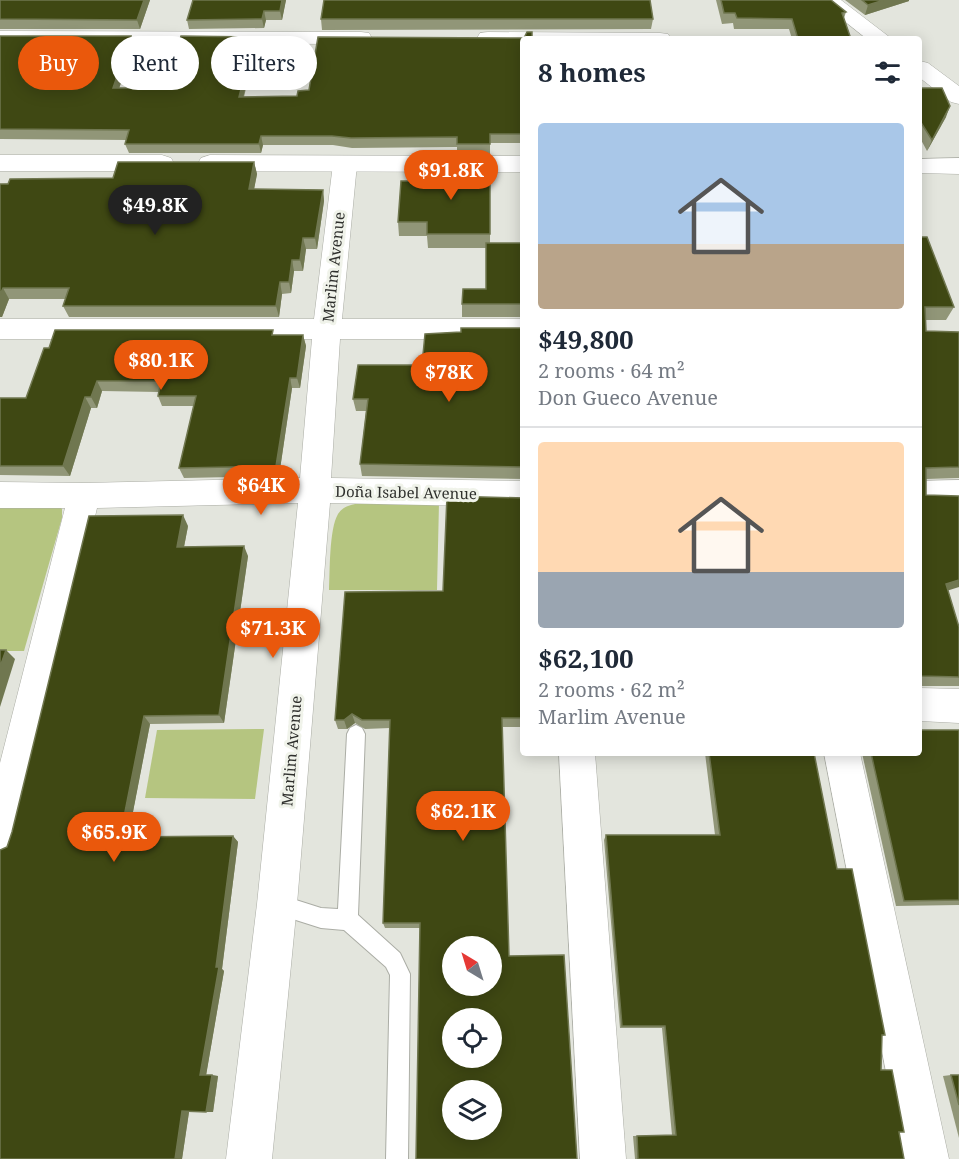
<!DOCTYPE html>
<meta charset="utf-8">
<style>
:root{--surface:#fff;--page:#f2f2f3;--text:#1f2937;--muted:#747a83;--line:#e0e1e3;--accent:#ea580c}
body{margin:0;font-family:"Noto Serif",serif;background:var(--page);color:var(--text);height:100vh;display:flex;flex-direction:column;font-size:22px;white-space:nowrap}
*{box-sizing:border-box;margin:0}
p{font-size:20px;color:var(--muted)}
.icon{flex:none;width:33px;height:33px;fill:none;stroke:currentColor;stroke-width:2;stroke-linecap:round;stroke-linejoin:round}
.map{position:relative;flex:1;overflow:hidden}
.panel{position:absolute;left:520px;top:36px;width:402px;height:720px;display:flex;flex-direction:column;background:var(--surface);border-radius:6px;box-shadow:0 3px 15px #0003}
.panel>*{flex:none}
.top-card{position:absolute;left:18px;top:36px;width:412px;height:54px;display:flex;gap:12px}
.needle{width:39px;rotate:322deg}
.controls{position:absolute;left:442px;top:936px;display:grid;gap:12px}
.controls a{display:grid;place-items:center;width:60px;height:60px;border-radius:50%;background:var(--surface);box-shadow:0 3px 15px #0003;font-size:30px}
.price{position:absolute;translate:-50% -51px;padding:0 14px;border-radius:21px;background:var(--accent);color:#fff;font-size:20px;line-height:39px;filter:drop-shadow(0 2px 3px #0008)}
.price::after{content:'';position:absolute;left:50%;top:36px;width:18px;height:14px;margin-left:-9px;background:inherit;clip-path:polygon(0 0,100% 0,50% 100%)}
.price.active{background:#222;color:#fff}
ul{padding:0;list-style:none}
li{display:grid;align-content:center;gap:12px;height:318px;padding:0 18px}
li+li{border-top:2px solid var(--line)}
li span{display:grid;place-items:center;height:186px;border-radius:6px;color:#555}
li>.icon{margin-inline-start:auto}
span .icon{width:108px;height:108px;fill:#fffc;stroke-width:1}
li b{font-size:26px}
h2{display:flex;justify-content:space-between;align-items:center;height:72px;padding:0 18px;font-size:26px}
.tag{padding:0 21px;border-radius:27px;background:var(--surface);box-shadow:0 3px 15px #0003;font-size:21px;line-height:54px}
.tag.active{background:var(--accent);color:#fff}
.map>svg:first-child{display:block}
.green{fill:#b5c580}
.lines{fill:none;stroke-linecap:round;stroke-linejoin:round}
.lane-casing{stroke:#abada5;stroke-width:2}
.street-casing{stroke:#abada5;stroke-width:1}
.secondary-casing{stroke:#abada5;stroke-width:1}
.lane{fill:#fff;fill-rule:evenodd}
.street{fill:#fff;fill-rule:evenodd}
.secondary{fill:#fff;fill-rule:evenodd}
.wall{fill:#919678}
.shaded-wall{fill:#707750}
.building{fill:#3f4813;stroke:#707750;stroke-width:1.5;fill-rule:evenodd}
.labels{text-anchor:middle;dominant-baseline:central;stroke-width:6;stroke-linejoin:round;paint-order:stroke}
.street-label{font-size:15px;fill:#2f302d;stroke:#f0f3ea}
</style>
<div class="map">
<svg width="959" height="1159" viewBox="0 0 959 1159">
<rect width="100%" height="100%" fill="#e3e5dd"/>
<g class="green">
<path d="M 0,501 L 57,502 L 62,509 L 62,518 L 24,651 L 0,651 Z"/>
<path d="M 359,503 L 439,503 L 437,590 L 329,590 C 330,572 329,529 338,514 C 343,506 351,505 359,503 Z"/>
<path d="M 264,729 L 255,799 L 145,798 L 157,730 Z"/>
</g>
<g class="lines">
<defs>
<path id="lane" d="M 356,725 L 362,728 L 365,734 L 358,915 L 400,953 L 410,974 L 408,1159 L 386,1159 L 390,975 L 386,967 L 344,930 L 321,928 L 277,914 L 270,911 L 267,904 L 270,897 L 277,894 L 321,908 L 338,909 L 347,734 L 350,728 Z"/>
<g id="street">
<path d="M 818,0 L 841,0 L 892,39 L 867,39 Z"/>
<path d="M 0,31 L 361,32 L 369,33 L 372,38 L 369,43 L 361,44 L 0,43 Z"/>
<path d="M 488,32 L 660,33 L 668,34 L 671,39 L 524,39 L 524,45 L 480,43 L 477,38 L 480,33 Z"/>
<path d="M 920,61 L 928,63 L 959,86 L 959,104 L 951,102 L 920,78 Z"/>
<path d="M 345,156 L 354,159 L 357,164 L 342,319 L 524,319 L 524,339 L 340,339 L 331,478 L 524,481 L 524,507 L 330,503 L 297,904 L 272,1159 L 226,1159 L 257,904 L 298,503 L 97,508 L 19,838 L 14,852 L 0,857 L 0,763 L 65,508 L 0,508 L 0,482 L 84,483 L 300,478 L 312,339 L 0,339 L 0,319 L 314,319 L 333,164 L 336,159 Z"/>
<path d="M 959,480 L 959,506 L 920,505 L 920,481 Z"/>
<path d="M 920,688 L 959,689 L 959,723 L 920,721 Z"/>
<path d="M 559,753 L 595,753 L 626,1159 L 580,1159 Z"/>
<path d="M 824,753 L 860,753 L 949,1159 L 903,1159 Z"/>
</g>
<g id="secondary">
<path d="M 0,155 L 162,155 L 171,158 L 174,163 L 171,168 L 162,171 L 0,171 Z"/>
<path d="M 210,155 L 524,156 L 524,172 L 210,171 L 201,168 L 198,163 L 201,158 Z"/>
<path d="M 959,158 L 959,174 L 920,173 L 920,159 Z"/>
</g>
</defs>
<use href="#lane" class="lane-casing"/>
<use href="#street" class="street-casing"/>
<use href="#secondary" class="secondary-casing"/>
<use href="#lane" class="lane"/>
<use href="#street" class="street"/>
<use href="#secondary" class="secondary"/>
</g>
<g class="wall">
<path d="M 0,0 L 150,0 L 140,29 L 0,29 Z"/>
<path d="M 286,0 L 282,20 L 266,20 L 264,28 L 189,29 L 187,20 Z"/>
<path d="M 716,0 L 831,0 L 846,12 L 844,18 L 851,39 L 792,39 L 789,29 L 734,29 L 733,23 L 722,24 Z"/>
<path d="M 845,0 L 909,0 L 909,1 L 865,15 Z"/>
<path d="M 321,19 L 653,19 L 651,29 L 322,30 Z"/>
<path d="M 0,36 L 131,36 L 134,46 L 119,88 L 166,88 L 256,46 L 244,97 L 297,96 L 309,90 L 524,39 L 524,143 L 490,143 L 490,154 L 457,154 L 457,147 L 352,148 L 333,145 L 263,145 L 261,153 L 129,153 L 125,144 L 127,140 L 0,139 Z"/>
<path d="M 920,88 L 946,117 L 927,151 L 920,138 Z"/>
<path d="M 490,160 L 490,243 L 524,243 L 524,317 L 462,317 L 462,304 L 486,289 L 486,248 L 428,248 L 427,236 L 399,236 L 398,222 L 453,181 Z"/>
<path d="M 254,162 L 257,174 L 254,189 L 323,190 L 324,201 L 317,249 L 306,249 L 303,271 L 294,271 L 291,293 L 282,294 L 279,317 L 69,317 L 63,306 L 66,299 L 9,299 L 2,317 L 0,184 L 113,178 Z"/>
<path d="M 920,237 L 954,307 L 946,320 L 925,320 L 926,331 L 959,332 L 959,478 L 926,479 L 926,495 L 948,591 L 959,627 L 959,686 L 920,686 Z"/>
<path d="M 524,328 L 524,479 L 362,476 L 360,464 L 366,411 L 356,411 L 353,399 L 422,365 L 461,332 Z"/>
<path d="M 274,335 L 303,335 L 306,346 L 300,388 L 292,388 L 279,476 L 184,478 L 179,468 L 194,406 L 162,406 L 158,396 L 159,392 L 102,391 L 97,408 L 91,408 L 70,476 L 0,475 L 0,398 L 26,398 L 49,348 Z"/>
<path d="M 524,498 L 524,727 L 502,727 L 509,956 L 577,1159 L 420,928 L 385,928 L 383,923 L 390,728 L 365,729 L 355,723 L 347,729 L 338,729 L 335,720 L 443,591 Z"/>
<path d="M 188,526 L 184,547 L 248,556 L 224,723 L 150,724 L 128,837 L 233,836 L 238,842 L 222,969 L 224,971 L 206,1075 L 218,1076 L 213,1112 L 189,1112 L 182,1159 L 0,1159 L 7,847 Z"/>
<path d="M 959,730 L 959,905 L 896,906 L 862,753 L 920,753 Z"/>
<path d="M 705,753 L 814,753 L 837,869 L 885,1035 L 882,1036 L 881,1070 L 899,1132 L 904,1159 L 635,1159 L 633,1136 L 672,1135 L 662,1028 L 620,1028 L 604,840 L 606,835 L 715,835 Z"/>
<path d="M 951,1075 L 959,1075 L 959,1138 L 943,1076 Z"/>
</g>
<g class="shaded-wall">
<path d="M 144,0 L 150,0 L 140,29 L 137,20 Z"/>
<path d="M 282,0 L 286,0 L 282,20 L 280,11 Z"/>
<path d="M 884,0 L 909,0 L 909,1 L 865,15 L 868,5 Z"/>
<path d="M 264,11 L 266,20 L 264,28 L 262,19 Z"/>
<path d="M 131,36 L 134,46 L 116,97 L 113,88 Z"/>
<path d="M 254,37 L 256,46 L 241,106 L 239,97 Z"/>
<path d="M 950,106 L 946,117 L 927,151 L 932,140 Z"/>
<path d="M 261,136 L 263,145 L 261,153 L 259,144 Z"/>
<path d="M 254,162 L 257,174 L 252,200 L 249,189 Z"/>
<path d="M 323,190 L 324,201 L 317,249 L 315,238 Z"/>
<path d="M 303,238 L 306,249 L 303,271 L 300,260 Z"/>
<path d="M 292,260 L 294,271 L 291,293 L 289,282 Z"/>
<path d="M 280,282 L 282,294 L 279,317 L 276,306 Z"/>
<path d="M 3,288 L 9,299 L 2,317 L 0,317 L 0,295 Z"/>
<path d="M 303,335 L 306,346 L 300,388 L 297,378 Z"/>
<path d="M 290,378 L 292,388 L 279,476 L 276,466 Z"/>
<path d="M 97,381 L 102,391 L 97,408 L 91,397 Z"/>
<path d="M 85,397 L 91,408 L 70,476 L 63,466 Z"/>
<path d="M 183,515 L 188,526 L 182,557 L 177,547 Z"/>
<path d="M 244,546 L 248,556 L 224,723 L 219,715 Z"/>
<path d="M 959,580 L 959,587 L 937,594 L 946,584 Z"/>
<path d="M 6,650 L 15,659 L 0,707 L 0,667 Z"/>
<path d="M 352,714 L 355,723 L 347,729 L 344,720 Z"/>
<path d="M 144,716 L 150,724 L 127,843 L 120,837 Z"/>
<path d="M 233,836 L 238,842 L 222,969 L 224,971 L 206,1076 L 200,1075 L 216,967 Z"/>
<path d="M 212,1075 L 218,1076 L 213,1112 L 206,1112 Z"/>
<path d="M 182,1111 L 189,1112 L 182,1159 L 175,1159 Z"/>
</g>
<g class="building">
<path d="M 0,0 L 144,0 L 137,20 L 0,19 Z"/>
<path d="M 193,0 L 282,0 L 280,11 L 264,11 L 262,19 L 187,20 Z"/>
<path d="M 324,0 L 650,0 L 653,19 L 321,19 Z"/>
<path d="M 721,0 L 831,0 L 846,12 L 842,13 L 851,39 L 798,39 L 792,19 L 737,18 L 735,13 L 724,13 Z"/>
<path d="M 862,0 L 884,0 L 868,5 Z"/>
<path d="M 527,32 L 532,32 L 532,39 L 524,39 L 524,134 L 490,134 L 490,144 L 457,144 L 457,137 L 351,138 L 332,136 L 261,136 L 259,144 L 125,144 L 129,130 L 0,129 L 0,36 L 131,36 L 113,88 L 166,88 L 181,36 L 254,37 L 239,97 L 297,96 L 298,91 L 309,90 L 318,37 L 524,38 Z"/>
<path d="M 920,88 L 942,88 L 950,106 L 932,140 L 920,121 Z"/>
<path d="M 455,160 L 490,160 L 490,234 L 427,234 L 427,222 L 398,222 L 401,181 L 453,181 Z"/>
<path d="M 118,162 L 254,162 L 249,189 L 323,190 L 315,238 L 303,238 L 300,260 L 292,260 L 289,282 L 280,282 L 276,306 L 63,306 L 69,288 L 3,288 L 0,295 L 0,184 L 8,184 L 10,179 L 113,178 Z"/>
<path d="M 920,237 L 927,237 L 954,307 L 925,307 L 926,331 L 959,332 L 959,467 L 926,468 L 926,495 L 959,496 L 959,580 L 946,584 L 959,627 L 959,677 L 920,676 Z"/>
<path d="M 486,243 L 524,243 L 524,304 L 462,304 L 463,289 L 486,289 Z"/>
<path d="M 461,328 L 524,328 L 524,467 L 360,464 L 368,399 L 353,399 L 358,365 L 422,365 L 425,334 L 461,332 Z"/>
<path d="M 55,330 L 273,330 L 272,335 L 303,335 L 297,378 L 290,378 L 276,466 L 179,468 L 196,396 L 158,396 L 161,381 L 97,381 L 91,397 L 85,397 L 63,466 L 0,466 L 0,398 L 26,398 L 44,348 L 49,348 Z"/>
<path d="M 447,496 L 524,498 L 524,718 L 502,718 L 509,956 L 564,955 L 577,1159 L 416,1159 L 420,923 L 383,923 L 390,720 L 362,720 L 352,714 L 344,720 L 335,720 L 345,592 L 443,591 ZM 453,946 L 492,946 L 492,986 L 453,986 ZM 453,1018 L 492,1018 L 492,1058 L 453,1058 ZM 453,1090 L 492,1090 L 492,1130 L 453,1130 Z"/>
<path d="M 183,515 L 177,547 L 244,546 L 219,715 L 144,716 L 120,837 L 233,836 L 216,967 L 219,967 L 200,1075 L 212,1075 L 206,1112 L 182,1111 L 175,1159 L 0,1159 L 0,850 L 7,847 L 12,832 L 89,516 Z"/>
<path d="M 0,650 L 6,650 L 0,667 Z"/>
<path d="M 920,730 L 959,730 L 959,900 L 904,901 L 871,753 L 920,753 Z"/>
<path d="M 709,753 L 814,753 L 837,869 L 852,869 L 885,1035 L 882,1035 L 881,1070 L 892,1070 L 904,1132 L 899,1132 L 904,1159 L 638,1159 L 637,1136 L 676,1135 L 665,1026 L 622,1026 L 606,835 L 720,835 Z"/>
<path d="M 951,1075 L 959,1075 L 959,1105 Z"/>
</g>
<g class="labels">
<g class="street-label">
<text transform="translate(333 267) rotate(-84)">Marlim Avenue</text>
<text transform="translate(406 492) rotate(1)">Doña Isabel Avenue</text>
<text transform="translate(291 751) rotate(-85)">Marlim Avenue</text>
</g>
</g>
</svg>
<div class="controls">
<a><svg class="needle" viewBox="-14 -14 28 28"><path d="M0-13l5 13h-10z" fill="#e53935"/><path d="M0 13l5-13h-10z" fill="#747a83"/></svg></a>
<a><svg class="icon" aria-label="locate" viewBox="0 0 24 24"><circle cx="12" cy="12" r="6"/><path d="M12 2v4M12 18v4M2 12h4M18 12h4"/></svg></a>
<a><svg class="icon" aria-label="layers" viewBox="0 0 24 24"><path d="M12 4l9 5-9 5-9-5zM3 14l9 5 9-5"/></svg></a>
</div>
<b class="price" style="left:451px;top:201px">$91.8K</b>
<b class="price active" style="left:155px;top:236px">$49.8K</b>
<b class="price" style="left:161px;top:391px">$80.1K</b>
<b class="price" style="left:449px;top:403px">$78K</b>
<b class="price" style="left:261px;top:516px">$64K</b>
<b class="price" style="left:273px;top:659px">$71.3K</b>
<b class="price" style="left:463px;top:842px">$62.1K</b>
<b class="price" style="left:114px;top:863px">$65.9K</b>
<div class="top-card">
<a class="tag active">Buy</a>
<a class="tag">Rent</a>
<a class="tag">Filters</a>
</div>
<section class="panel">
<h2>8 homes<svg class="icon" aria-label="filters" viewBox="0 0 24 24"><path d="M4 7h16M4 17h16"/><circle cx="9" cy="7" r="2"/><circle cx="15" cy="17" r="2"/></svg></h2>
<ul>
<li><span style="background:linear-gradient(#a9c7e8 65%,#b9a48a 0)"><svg class="icon" aria-label="home" viewBox="0 0 24 24"><path d="M3 11l9-7 9 7M6 9v11h12V9"/></svg></span><div><b>$49,800</b><p>2 rooms · 64 m²</p><p>Don Gueco Avenue</p></div></li>
<li><span style="background:linear-gradient(#ffd9b3 70%,#9aa5b1 0)"><svg class="icon" aria-label="home" viewBox="0 0 24 24"><path d="M3 11l9-7 9 7M6 9v11h12V9"/></svg></span><div><b>$62,100</b><p>2 rooms · 62 m²</p><p>Marlim Avenue</p></div></li>
</ul>
</section>
</div>
